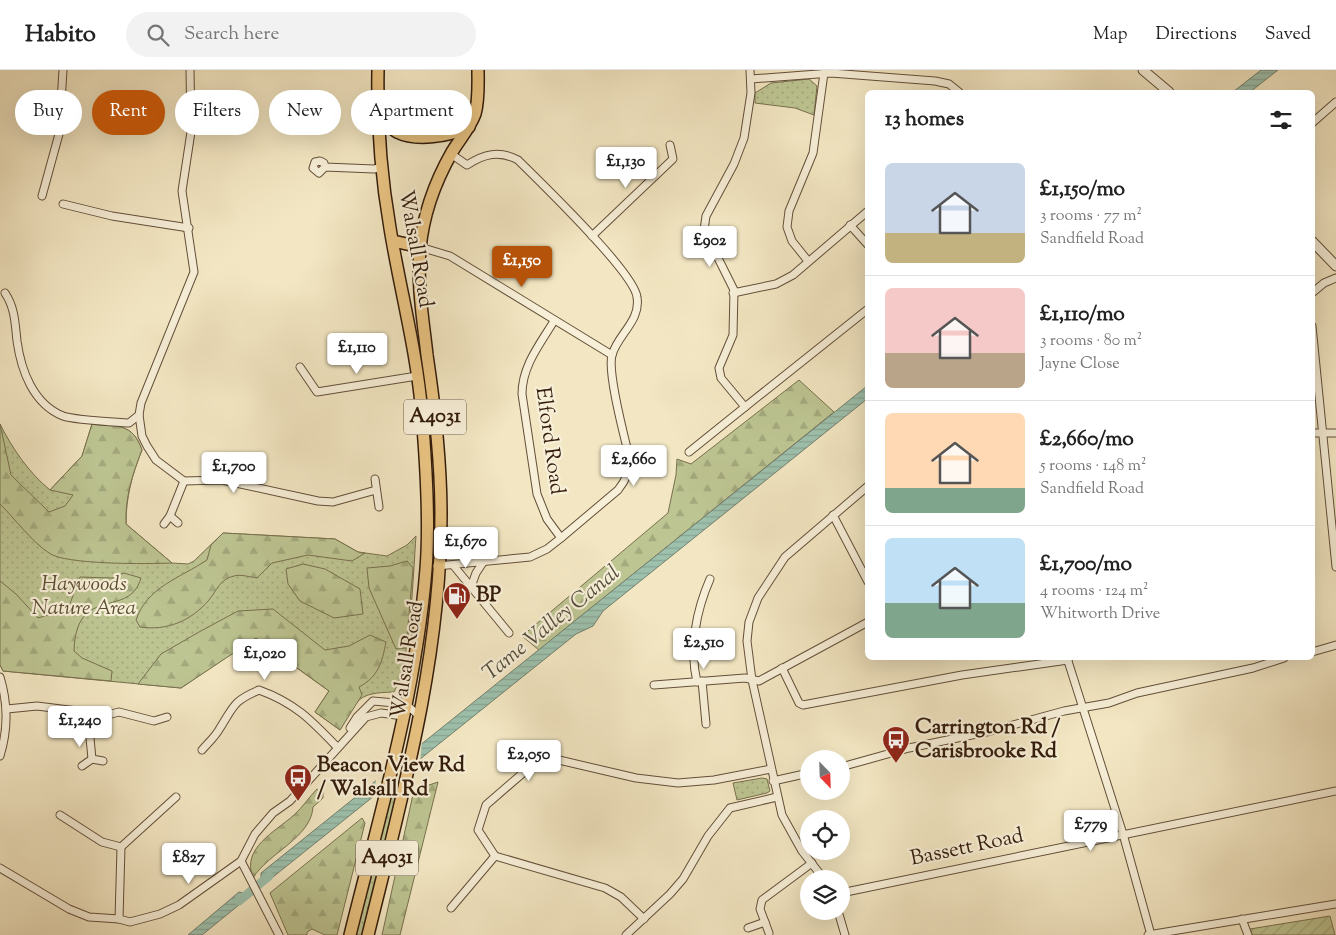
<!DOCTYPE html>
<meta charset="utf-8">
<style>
:root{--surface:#fff;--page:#f2f2f2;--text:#222;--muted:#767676;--line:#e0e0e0;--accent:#b45309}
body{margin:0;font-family:"Sorts Mill Goudy",serif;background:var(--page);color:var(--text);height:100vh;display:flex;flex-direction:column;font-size:19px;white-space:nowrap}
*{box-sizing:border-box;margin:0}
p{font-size:16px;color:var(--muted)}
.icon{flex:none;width:28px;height:28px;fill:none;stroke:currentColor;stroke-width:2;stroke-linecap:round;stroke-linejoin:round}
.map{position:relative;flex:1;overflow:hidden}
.side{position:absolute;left:865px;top:20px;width:450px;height:570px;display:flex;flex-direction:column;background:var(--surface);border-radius:8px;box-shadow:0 5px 20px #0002}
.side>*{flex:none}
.hud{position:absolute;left:15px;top:20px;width:475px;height:45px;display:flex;gap:10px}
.needle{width:32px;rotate:157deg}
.tools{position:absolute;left:800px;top:680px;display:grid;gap:10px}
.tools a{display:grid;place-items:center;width:50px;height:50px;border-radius:50%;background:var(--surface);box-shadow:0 5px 20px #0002;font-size:25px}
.price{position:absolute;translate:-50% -42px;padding:0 11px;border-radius:5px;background:#fff;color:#222;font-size:16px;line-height:32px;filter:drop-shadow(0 1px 2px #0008)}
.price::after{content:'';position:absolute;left:50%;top:30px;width:15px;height:11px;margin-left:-8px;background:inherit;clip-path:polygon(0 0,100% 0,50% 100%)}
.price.selected{background:var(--accent);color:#fff}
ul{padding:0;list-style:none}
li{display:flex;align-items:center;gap:15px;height:125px;padding:0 20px}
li+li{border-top:1px solid var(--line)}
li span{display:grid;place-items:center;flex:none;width:140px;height:100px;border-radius:8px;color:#555}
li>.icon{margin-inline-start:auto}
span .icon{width:60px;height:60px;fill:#fffc;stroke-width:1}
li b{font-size:21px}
h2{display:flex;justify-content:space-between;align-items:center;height:60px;padding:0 20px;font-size:21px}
.chip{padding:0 18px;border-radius:22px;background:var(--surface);box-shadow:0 5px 20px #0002;font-size:18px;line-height:45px}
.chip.selected{background:var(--accent);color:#fff}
header{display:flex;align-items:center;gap:30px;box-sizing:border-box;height:70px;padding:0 25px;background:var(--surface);border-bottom:1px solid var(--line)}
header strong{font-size:24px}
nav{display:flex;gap:28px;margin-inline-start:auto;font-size:18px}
.search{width:350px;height:45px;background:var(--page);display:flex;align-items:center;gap:12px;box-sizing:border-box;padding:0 18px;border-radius:28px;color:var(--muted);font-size:19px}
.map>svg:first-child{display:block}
.grass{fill:url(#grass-dots);stroke:#78704e}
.forest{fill:url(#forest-firs);stroke:#78704e}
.garden{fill:url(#garden-furrows);stroke:#78704e}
.water{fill:url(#water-rules);stroke:#737f6c}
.pier{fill:#f3e7c3}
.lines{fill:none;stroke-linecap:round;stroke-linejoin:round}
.canal{stroke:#9dc1ad;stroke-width:9}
.minor-casing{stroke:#634f39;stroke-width:9}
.tertiary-casing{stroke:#634f39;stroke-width:11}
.primary-casing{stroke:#331c0b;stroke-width:14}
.minor{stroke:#f7efd8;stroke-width:7}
.tertiary{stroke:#f7efd8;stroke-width:9}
.primary{stroke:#eac482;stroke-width:11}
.labels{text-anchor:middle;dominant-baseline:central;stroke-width:4.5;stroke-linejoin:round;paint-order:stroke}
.shield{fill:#f7efd8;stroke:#6e5b48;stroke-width:1}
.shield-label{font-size:20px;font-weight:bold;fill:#331c0b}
.street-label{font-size:21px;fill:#331c0b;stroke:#f7efd8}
.park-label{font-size:21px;font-style:italic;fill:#5c4f34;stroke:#f7efd8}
.poi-label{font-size:21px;font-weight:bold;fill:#331c0b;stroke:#f7efd8;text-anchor:start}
.water-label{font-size:22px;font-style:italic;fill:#534e3c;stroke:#f7efd8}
</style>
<header>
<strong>Habito</strong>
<div class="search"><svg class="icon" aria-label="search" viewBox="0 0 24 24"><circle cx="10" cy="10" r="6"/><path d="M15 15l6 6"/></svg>Search here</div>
<nav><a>Map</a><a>Directions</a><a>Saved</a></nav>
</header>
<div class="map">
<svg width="1336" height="865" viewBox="0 0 1336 865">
<defs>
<pattern id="grass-dots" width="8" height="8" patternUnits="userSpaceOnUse" patternTransform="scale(1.25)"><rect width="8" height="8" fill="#bdc592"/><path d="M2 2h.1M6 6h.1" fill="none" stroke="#a3a97d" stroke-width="1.8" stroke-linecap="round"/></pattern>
<pattern id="forest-firs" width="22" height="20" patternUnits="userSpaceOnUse" patternTransform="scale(1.25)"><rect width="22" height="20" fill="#bdc592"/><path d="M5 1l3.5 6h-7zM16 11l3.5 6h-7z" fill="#a3a97d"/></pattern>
<pattern id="garden-furrows" width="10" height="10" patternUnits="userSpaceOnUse" patternTransform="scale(1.25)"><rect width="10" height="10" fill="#bdc592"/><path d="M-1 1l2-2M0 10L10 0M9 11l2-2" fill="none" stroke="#a3a97d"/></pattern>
<pattern id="water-rules" width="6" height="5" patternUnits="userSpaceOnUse" patternTransform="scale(1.25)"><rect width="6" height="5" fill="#9dc1ad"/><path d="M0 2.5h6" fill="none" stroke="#88a594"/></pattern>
</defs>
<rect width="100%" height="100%" fill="#f3e7c3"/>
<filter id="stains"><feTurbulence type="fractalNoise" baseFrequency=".004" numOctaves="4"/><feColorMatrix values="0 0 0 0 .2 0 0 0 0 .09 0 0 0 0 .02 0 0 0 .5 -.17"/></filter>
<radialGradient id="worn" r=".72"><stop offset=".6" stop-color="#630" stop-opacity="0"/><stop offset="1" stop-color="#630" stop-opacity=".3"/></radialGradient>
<g class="grass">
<path d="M 809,9 L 817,16 L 814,45 L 795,38 L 755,33 L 755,23 L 771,13 Z"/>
<path d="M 0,354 C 12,378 29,403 50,420 L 82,386 L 92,354 C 117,357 132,352 142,380 C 132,405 126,427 126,454 L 172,493 L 188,494 L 194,491 L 223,463 L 335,469 L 358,482 L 387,486 L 407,475 L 416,466 C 413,504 411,591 394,622 C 356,623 358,629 340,660 L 315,642 L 329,621 L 255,568 L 181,618 L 3,601 L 0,595 Z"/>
<path d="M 762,708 L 767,709 L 770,721 L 767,723 L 737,730 L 733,713 Z"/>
<path d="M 399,719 L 363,865 L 354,865 L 389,726 Z"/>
</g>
<g class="forest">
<path d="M 799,310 L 834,342 L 539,580 L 522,566 L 668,443 L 676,405 L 677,389 L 691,394 Z"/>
<path d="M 0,354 L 11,405 L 49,442 L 65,436 L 73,425 L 50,420 L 82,386 L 92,354 C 117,357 132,352 142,380 C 132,405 125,428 126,454 L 172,493 C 149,494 65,495 49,483 C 32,472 15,449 0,434 Z"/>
<path d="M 223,463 L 335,469 L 358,482 L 365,483 L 352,491 L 308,485 L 272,493 L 257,508 C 250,507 240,504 234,506 C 220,509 217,520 209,530 C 191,551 167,561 140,557 L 136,550 C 147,517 180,508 207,490 L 211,475 Z"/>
<path d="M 407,491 L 413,498 L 406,578 L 396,579 L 369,518 L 367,498 L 390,496 Z"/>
<path d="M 303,494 L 325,499 L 360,519 L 363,544 L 334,548 L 300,531 L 288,514 L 286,499 Z"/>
<path d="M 124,503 L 141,508 C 129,550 76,513 74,581 L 82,588 L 112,601 L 111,611 L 3,601 L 0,595 L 0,511 L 16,524 L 38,548 L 68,539 L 80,507 L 112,508 Z"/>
<path d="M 273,539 L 325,580 L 349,576 L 370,565 L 386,572 C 382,593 378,607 359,617 L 362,625 L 340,660 L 315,642 L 329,621 L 256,568 L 181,618 L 138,614 L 161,584 L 199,562 L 238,541 Z"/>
<path d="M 438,712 L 400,865 L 382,865 L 414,720 Z"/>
<path d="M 317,719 L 323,722 L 323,728 L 313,737 C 311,768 268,783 253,808 C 241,778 275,762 294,745 C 303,737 309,727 317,719 Z"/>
<path d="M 362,748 L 365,753 L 337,865 L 325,865 L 312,859 L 307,862 L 307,865 L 288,865 L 270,823 Z"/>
</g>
<path class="garden" d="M 1330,846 L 1335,865 L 1252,865 L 1250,859 Z"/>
<g class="water">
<path d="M 1261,0 L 1278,0 L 1250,22 L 1233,22 Z"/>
<path d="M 867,316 L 867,329 L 603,541 L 593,556 L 576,564 L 268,811 L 261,814 L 261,803 Z"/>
<path d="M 239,822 L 248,824 L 245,830 L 202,865 L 188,865 Z"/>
</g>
<path class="pier" d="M 422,670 L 420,693 L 374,730 L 376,708 Z"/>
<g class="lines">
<path class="canal" d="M 239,831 L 269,806"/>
<defs>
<g id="minor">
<path d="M 190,0 L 191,62 L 182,121 L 194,202 L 141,333 L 139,345 L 142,366 L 147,376 L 156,390 L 184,411 L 222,410 L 318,431 L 333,432 L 376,420"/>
<path d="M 751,9 L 831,3 L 935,11 L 949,14 L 959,22"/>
<path d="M 1312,53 L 1336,32"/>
<path d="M 325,97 L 319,103 L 313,98 L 315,92 L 320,91 L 324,93 L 325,97 L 374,99 L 383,97"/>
<path d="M 42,126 L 59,64 L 63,0"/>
<path d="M 63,134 L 112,146 L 189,158"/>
<path d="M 850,155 L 868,175"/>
<path d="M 592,166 L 673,89 L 670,75"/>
<path d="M 420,177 L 450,186 L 612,285"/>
<path d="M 808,191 L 792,171 L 787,157 L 789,141 L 813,83 L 824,3"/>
<path d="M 5,223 C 15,238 15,253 17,271 C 21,300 33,334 63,346 C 74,350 115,352 129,353 L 139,345"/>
<path d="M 733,223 L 776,214 L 793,205 L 868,141"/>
<path d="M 1312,223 L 1324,213 L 1336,208"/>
<path d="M 554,251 C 540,274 522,296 522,324 L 537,424 L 547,449 L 561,468"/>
<path d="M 1312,256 L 1336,497"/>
<path d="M 300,297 L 317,322 L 417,306"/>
<path d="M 745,337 L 868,239"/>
<path d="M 1312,363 L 1336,363"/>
<path d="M 689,382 L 745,337 L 721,308 L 719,298 L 733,265 L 734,220 L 704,160 L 706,146 L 734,94 L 744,68 L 751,23 L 750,0"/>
<path d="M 375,409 L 379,437"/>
<path d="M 833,445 L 868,512"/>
<path d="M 170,446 L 178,453"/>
<path d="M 164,454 L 170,446 L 184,411"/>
<path d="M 453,495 L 509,563"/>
<path d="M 437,496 L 530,487 L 547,479 L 561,468 L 618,420 C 626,410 629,402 630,390 C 625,369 607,303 612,285 C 618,264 641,251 637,227 C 634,202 540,112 518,90 C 499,80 484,84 467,95 L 451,84"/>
<path d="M 471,517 L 476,503 L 484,491"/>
<path d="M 1312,582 L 1336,575"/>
<path d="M 1067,588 L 1123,764 L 1151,865"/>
<path d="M 782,598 L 799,633 L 803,635 L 962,605 L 1068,590"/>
<path d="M 0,607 C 8,633 8,660 0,686"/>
<path d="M 702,611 L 706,654"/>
<path d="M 697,612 C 689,578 696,541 710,509"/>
<path d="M 654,615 L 745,608 L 759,611 L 868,552"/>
<path d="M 7,639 L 37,636 L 77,641 L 96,648 L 119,642 L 154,651 L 167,647"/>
<path d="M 96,648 L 90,668 L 92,689 L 103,691"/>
<path d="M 350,658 L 357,647 L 373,631 L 406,634 L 419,646"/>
<path d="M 202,680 C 208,673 216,666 220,658 C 234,636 233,631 259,620 C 295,633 311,650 337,677"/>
<path d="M 82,696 L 92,689"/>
<path d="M 841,697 L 909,678 L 991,661 L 1064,641 L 1109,633 L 1137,623 L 1253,598 L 1284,588"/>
<path d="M 773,711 L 809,703"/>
<path d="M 60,745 L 102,772 L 121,777 L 176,727"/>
<path d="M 241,791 L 279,865"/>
<path d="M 0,798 L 69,839 L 89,847 L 119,849 L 130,852 L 160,844 L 179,835 L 241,791 L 255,764 L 273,743 L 290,731 L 366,647 L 381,643 L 403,646"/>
<path d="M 824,809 L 802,781 L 782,745 L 752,610 L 747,571 L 749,552 L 758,528 L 785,487 L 868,416"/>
<path d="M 841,823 L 1336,721"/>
<path d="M 451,838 L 495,786"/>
<path d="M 838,841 L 845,865"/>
<path d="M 119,849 L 121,777"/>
<path d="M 644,849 L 621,827 L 605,818 L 495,786 L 478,760 L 486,735 L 523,703 L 545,692 L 559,690 L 636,708 L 678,713 L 714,710 L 771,699"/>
<path d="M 1242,849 L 1248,865"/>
<path d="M 748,858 L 765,852"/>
<path d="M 769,863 L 760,839 L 762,830 L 812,793"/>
<path d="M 626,865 L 670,824 L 683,809 L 708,766 L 730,738 L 777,727"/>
<path d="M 1148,865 L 1336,834"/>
</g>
<g id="tertiary">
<path d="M 1143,0 L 1169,22"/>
<path d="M 1312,171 L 1336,196"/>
</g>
<g id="primary">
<path d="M 379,41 C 384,48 389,58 397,62 C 417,72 449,66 469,57"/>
<path d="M 393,171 L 420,177"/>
<path d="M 350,865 C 380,744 416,623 426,499 C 430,451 426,393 422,345 C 417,281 400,220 390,158 C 381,106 377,52 378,0"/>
<path d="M 368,865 C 402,727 441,588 441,445 C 441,392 435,338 427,285 C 423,249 417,216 420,179 C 423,145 435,112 452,82 C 459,70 470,58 475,44 C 479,30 478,14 478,0"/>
</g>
</defs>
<use href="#minor" class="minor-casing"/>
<use href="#tertiary" class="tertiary-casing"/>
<use href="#primary" class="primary-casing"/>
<use href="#minor" class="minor"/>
<use href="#tertiary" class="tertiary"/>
<use href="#primary" class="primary"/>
</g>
<defs>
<symbol id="fuel-pin" viewBox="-11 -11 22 30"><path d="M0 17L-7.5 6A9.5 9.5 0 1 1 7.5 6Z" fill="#8f2418" stroke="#f7efd8"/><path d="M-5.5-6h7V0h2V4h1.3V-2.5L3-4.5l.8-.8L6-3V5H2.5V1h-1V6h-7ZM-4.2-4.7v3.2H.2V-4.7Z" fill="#fff"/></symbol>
<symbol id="bus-pin" viewBox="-11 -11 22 30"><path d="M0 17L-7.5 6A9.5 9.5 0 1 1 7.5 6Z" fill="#8f2418" stroke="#f7efd8"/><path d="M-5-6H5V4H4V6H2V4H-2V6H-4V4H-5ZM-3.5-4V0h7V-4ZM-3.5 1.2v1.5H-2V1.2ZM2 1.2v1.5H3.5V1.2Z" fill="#fff"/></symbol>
</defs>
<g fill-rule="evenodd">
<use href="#fuel-pin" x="441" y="510" width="32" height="43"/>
<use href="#bus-pin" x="880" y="654" width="32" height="43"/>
<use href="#bus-pin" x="282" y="692" width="32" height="43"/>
</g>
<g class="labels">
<g class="shield">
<rect x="404" y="329.5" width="62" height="35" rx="4"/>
<rect x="356" y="770.5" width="62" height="35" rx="4"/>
</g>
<g class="shield-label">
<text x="435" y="347">A4031</text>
<text x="387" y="788">A4031</text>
</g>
<g class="street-label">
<text transform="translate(415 179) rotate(80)">Walsall Road</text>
<text transform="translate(549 371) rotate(82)">Elford Road</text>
<text transform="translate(408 590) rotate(-81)">Walsall Road</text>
<text transform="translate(967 778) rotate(-12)">Bassett Road</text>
</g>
<g class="park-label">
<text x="84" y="515">Haywoods<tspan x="84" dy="24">Nature Area</tspan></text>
</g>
<g class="poi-label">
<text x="476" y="526">BP</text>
<text x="915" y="658">Carrington Rd /<tspan x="915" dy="24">Carisbrooke Rd</tspan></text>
<text x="317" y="696">Beacon View Rd<tspan x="317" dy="24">/ Walsall Rd</tspan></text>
</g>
<g class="water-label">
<text transform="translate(552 554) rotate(-39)">Tame Valley Canal</text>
</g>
</g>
<rect width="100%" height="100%" filter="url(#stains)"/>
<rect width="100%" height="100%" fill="url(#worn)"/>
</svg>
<div class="tools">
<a><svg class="needle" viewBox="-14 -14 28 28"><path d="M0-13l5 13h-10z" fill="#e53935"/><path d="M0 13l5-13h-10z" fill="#767676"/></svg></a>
<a><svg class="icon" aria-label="locate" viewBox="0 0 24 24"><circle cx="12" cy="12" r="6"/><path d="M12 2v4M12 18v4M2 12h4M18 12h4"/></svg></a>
<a><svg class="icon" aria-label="layers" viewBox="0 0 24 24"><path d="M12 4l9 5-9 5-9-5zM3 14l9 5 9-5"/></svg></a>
</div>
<b class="price" style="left:626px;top:119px">£1,130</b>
<b class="price" style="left:710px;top:198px">£902</b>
<b class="price selected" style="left:522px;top:218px">£1,150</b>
<b class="price" style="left:357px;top:305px">£1,110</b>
<b class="price" style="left:634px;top:417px">£2,660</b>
<b class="price" style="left:234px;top:424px">£1,700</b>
<b class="price" style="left:466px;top:499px">£1,670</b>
<b class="price" style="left:704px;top:600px">£2,510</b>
<b class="price" style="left:265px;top:611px">£1,020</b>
<b class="price" style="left:80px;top:678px">£1,240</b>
<b class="price" style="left:529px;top:712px">£2,050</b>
<b class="price" style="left:1091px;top:782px">£779</b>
<b class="price" style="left:189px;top:815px">£827</b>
<div class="hud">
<a class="chip">Buy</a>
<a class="chip selected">Rent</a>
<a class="chip">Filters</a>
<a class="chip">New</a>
<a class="chip">Apartment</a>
</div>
<section class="side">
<h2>13 homes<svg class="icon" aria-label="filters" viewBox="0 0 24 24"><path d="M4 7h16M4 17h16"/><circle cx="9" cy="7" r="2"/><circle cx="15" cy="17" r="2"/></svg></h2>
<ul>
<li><span style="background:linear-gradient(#c9d6e8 70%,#c2b280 0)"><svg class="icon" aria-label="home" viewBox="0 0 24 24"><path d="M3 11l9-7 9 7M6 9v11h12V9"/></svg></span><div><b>£1,150/mo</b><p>3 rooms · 77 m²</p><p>Sandfield Road</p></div></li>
<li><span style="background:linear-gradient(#f6c9c9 65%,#b9a48a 0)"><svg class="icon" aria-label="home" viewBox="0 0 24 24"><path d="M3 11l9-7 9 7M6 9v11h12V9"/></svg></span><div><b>£1,110/mo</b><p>3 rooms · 80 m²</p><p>Jayne Close</p></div></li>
<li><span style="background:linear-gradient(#ffd9b3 75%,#7fa58c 0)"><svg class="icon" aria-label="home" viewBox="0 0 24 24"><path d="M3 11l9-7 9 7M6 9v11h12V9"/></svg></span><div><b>£2,660/mo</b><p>5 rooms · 148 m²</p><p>Sandfield Road</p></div></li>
<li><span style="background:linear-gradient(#bfe0f5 65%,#7fa58c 0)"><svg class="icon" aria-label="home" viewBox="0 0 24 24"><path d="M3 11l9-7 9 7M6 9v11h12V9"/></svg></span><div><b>£1,700/mo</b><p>4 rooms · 124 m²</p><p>Whitworth Drive</p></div></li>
</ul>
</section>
</div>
